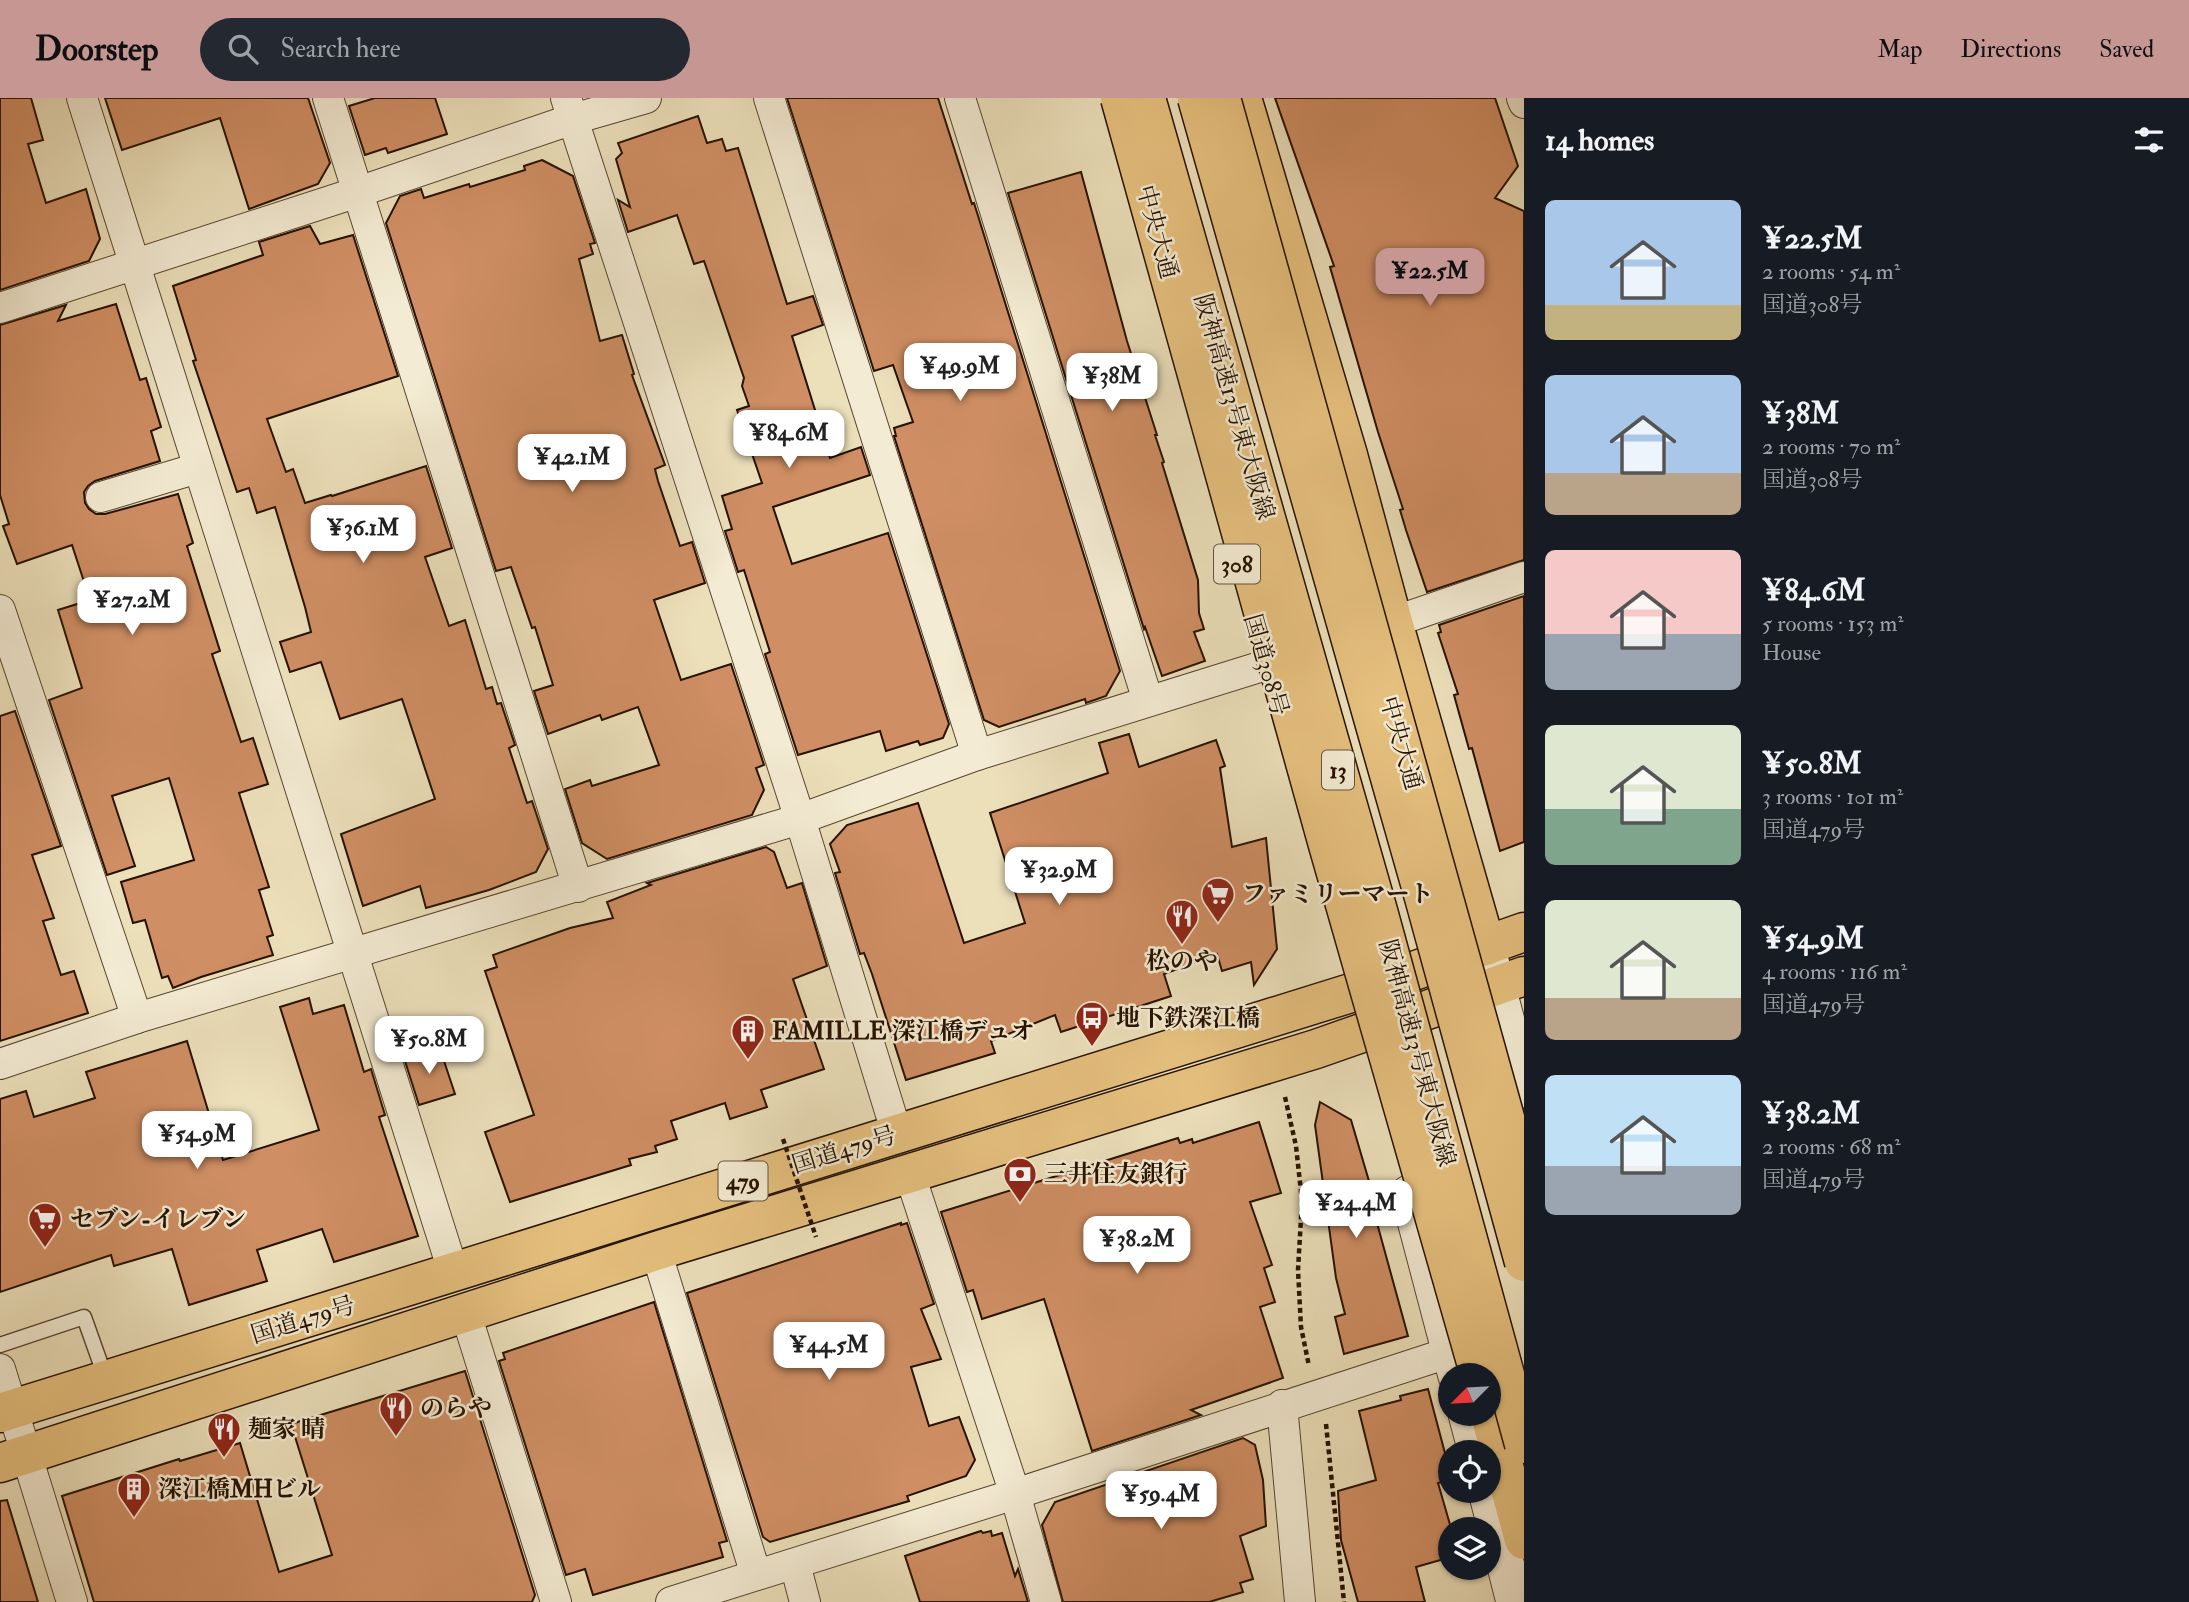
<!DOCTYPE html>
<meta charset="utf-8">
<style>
:root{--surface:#171b24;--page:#242831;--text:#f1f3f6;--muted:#9ea1a6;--accent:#c59692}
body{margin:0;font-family:"IM FELL Double Pica","Noto Serif JP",serif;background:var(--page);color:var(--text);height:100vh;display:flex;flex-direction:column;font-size:26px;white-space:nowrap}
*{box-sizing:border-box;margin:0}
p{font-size:23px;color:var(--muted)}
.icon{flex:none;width:38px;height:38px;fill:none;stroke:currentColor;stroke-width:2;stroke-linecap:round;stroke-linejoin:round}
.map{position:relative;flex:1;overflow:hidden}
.panel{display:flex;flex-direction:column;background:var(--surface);width:665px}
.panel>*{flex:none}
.needle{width:46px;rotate:246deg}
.tools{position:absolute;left:1438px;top:1265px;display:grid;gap:14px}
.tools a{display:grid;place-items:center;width:63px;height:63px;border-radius:50%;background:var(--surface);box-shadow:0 2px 5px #0004;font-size:35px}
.price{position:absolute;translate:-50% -60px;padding:0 16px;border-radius:14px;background:#fff;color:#222;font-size:23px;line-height:46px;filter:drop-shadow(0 2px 4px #0008)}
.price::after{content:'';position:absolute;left:50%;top:42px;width:21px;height:16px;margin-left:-10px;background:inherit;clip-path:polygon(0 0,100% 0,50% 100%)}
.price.current{background:var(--accent);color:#111}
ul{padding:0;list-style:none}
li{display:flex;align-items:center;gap:21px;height:175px;padding:0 21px}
li span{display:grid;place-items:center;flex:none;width:196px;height:140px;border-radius:10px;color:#555}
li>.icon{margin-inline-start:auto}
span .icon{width:84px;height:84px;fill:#fffc;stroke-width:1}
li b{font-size:30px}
h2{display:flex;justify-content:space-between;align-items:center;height:84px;padding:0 21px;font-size:30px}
header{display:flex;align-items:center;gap:42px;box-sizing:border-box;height:98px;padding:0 35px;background:var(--accent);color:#111}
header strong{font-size:33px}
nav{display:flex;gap:38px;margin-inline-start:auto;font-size:24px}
.search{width:490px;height:63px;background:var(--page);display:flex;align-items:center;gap:18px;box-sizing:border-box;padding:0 24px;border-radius:38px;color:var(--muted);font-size:26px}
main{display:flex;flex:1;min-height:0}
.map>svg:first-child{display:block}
.building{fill:#cf8e63;stroke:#261100;stroke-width:2}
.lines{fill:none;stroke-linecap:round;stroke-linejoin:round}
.service-casing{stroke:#58452f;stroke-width:17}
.minor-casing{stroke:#58452f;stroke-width:32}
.tertiary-casing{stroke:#58452f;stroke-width:39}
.primary-casing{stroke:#261100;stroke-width:41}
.trunk-casing{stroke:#261100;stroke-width:41}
.path{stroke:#261100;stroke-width:4.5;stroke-dasharray:5 3.5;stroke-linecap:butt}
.service{stroke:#f3ebd3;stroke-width:14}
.minor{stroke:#f3ebd3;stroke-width:30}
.tertiary{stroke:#f3ebd3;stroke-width:37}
.primary{stroke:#e6c07e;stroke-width:38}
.trunk{stroke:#e6c07e;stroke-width:38}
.primary-bridge-casing{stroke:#261100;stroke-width:41;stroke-linecap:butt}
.motorway-bridge-casing{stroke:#261100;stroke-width:41;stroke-linecap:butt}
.path-bridge{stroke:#261100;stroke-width:4.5;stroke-dasharray:5 3.5;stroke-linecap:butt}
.primary-bridge{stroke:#e6c07e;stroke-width:38}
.motorway-bridge{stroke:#e6c07e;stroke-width:38}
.labels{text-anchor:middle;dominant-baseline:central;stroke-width:5;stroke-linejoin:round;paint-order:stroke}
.shield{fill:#f3ebd3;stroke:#64523f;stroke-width:2}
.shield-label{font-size:23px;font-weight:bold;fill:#261100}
.street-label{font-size:24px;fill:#261100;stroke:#f3ebd3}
.poi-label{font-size:24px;font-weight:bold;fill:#261100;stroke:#f3ebd3;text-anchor:start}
</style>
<header>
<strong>Doorstep</strong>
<div class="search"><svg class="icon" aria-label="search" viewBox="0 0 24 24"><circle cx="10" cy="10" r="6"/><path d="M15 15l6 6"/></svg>Search here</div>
<nav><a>Map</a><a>Directions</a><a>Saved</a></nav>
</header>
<main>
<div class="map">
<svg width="1524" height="1504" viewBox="0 0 1524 1504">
<rect width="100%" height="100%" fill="#ece0bb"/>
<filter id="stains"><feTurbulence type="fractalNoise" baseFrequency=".00286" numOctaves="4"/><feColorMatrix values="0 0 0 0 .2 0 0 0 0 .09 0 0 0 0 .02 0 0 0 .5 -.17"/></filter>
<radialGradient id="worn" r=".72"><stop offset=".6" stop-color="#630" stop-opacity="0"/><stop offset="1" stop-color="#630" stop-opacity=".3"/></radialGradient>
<g class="building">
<path d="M 0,0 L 31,0 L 43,42 L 28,46 L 46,105 L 86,91 L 100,141 L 89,163 L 0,192 Z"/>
<path d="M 105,0 L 308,0 L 330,65 L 318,86 L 249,111 L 220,20 L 122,52 Z"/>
<path d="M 375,0 L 435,0 L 447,36 L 388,55 L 386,50 L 365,57 L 349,8 Z"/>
<path d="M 787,0 L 938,0 L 972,106 L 974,105 L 1120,573 L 1106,598 L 1086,605 L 1085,601 L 999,629 L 984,622 L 894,338 L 896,338 L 894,330 L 913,324 L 893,267 L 874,273 Z"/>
<path d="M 1275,0 L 1495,0 L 1518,68 L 1495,100 L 1524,113 L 1524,462 L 1427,494 L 1406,432 L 1400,412 L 1403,411 L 1378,334 L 1330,169 L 1334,168 Z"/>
<path d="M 698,18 L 707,45 L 722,41 L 726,53 L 738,50 L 787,206 L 813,198 L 823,227 L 792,238 L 830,360 L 861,349 L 870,377 L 773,409 L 792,466 L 888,435 L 949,626 L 943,640 L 920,647 L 918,643 L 886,653 L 880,633 L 798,657 L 765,556 L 770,554 L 744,472 L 738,474 L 725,433 L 732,431 L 722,398 L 762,385 L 737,312 L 749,308 L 742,288 L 744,280 L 704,163 L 694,166 L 677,117 L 628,134 L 618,102 L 630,109 L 616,61 L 622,55 L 618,45 Z"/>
<path d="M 542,62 L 573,78 L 595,145 L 590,146 L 593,156 L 579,161 L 600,243 L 622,237 L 634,276 L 632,277 L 665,367 L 655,371 L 658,383 L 680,448 L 692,444 L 705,485 L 654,502 L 681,582 L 731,566 L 764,667 L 756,670 L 764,692 L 752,717 L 607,761 L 582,745 L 565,691 L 590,682 L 592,688 L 659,667 L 638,609 L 602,622 L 600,617 L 548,636 L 534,593 L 553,587 L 535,529 L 532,530 L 511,469 L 496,473 L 386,125 L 400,98 L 421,91 L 424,100 L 469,86 L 470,89 L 525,72 L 524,68 Z"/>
<path d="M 1081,74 L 1127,243 L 1157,337 L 1155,337 L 1164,364 L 1162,365 L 1198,482 L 1199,515 L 1204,531 L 1194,534 L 1205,563 L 1162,578 L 1145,529 L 1144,531 L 1008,95 Z"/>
<path d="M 310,128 L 320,146 L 353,137 L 398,278 L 267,321 L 286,374 L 293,371 L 305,405 L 331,397 L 332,398 L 426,368 L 452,450 L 425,459 L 449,528 L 465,522 L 486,591 L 492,589 L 497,606 L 501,605 L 515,647 L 509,650 L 527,705 L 532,703 L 548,751 L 536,774 L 489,792 L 426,810 L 420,788 L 363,808 L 341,736 L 435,701 L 402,601 L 340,621 L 321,564 L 290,574 L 280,544 L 311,534 L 305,509 L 275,409 L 257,415 L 249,390 L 237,394 L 193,263 L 196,262 L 173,188 L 263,157 L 259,144 Z"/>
<path d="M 116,206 L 140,282 L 146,280 L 161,329 L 151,333 L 160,363 L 95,383 L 88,388 L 84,394 L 85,405 L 89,411 L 96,416 L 105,416 L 178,396 L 193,445 L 187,448 L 220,553 L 212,556 L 241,644 L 253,640 L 268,686 L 239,695 L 269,789 L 259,792 L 273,837 L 267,839 L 273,857 L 201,879 L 173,890 L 168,878 L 162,880 L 145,822 L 133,825 L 121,784 L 194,762 L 169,680 L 112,698 L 135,768 L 107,777 L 49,602 L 82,590 L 58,512 L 90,502 L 72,447 L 17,466 L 3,428 L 9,426 L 0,397 L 0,227 L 66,207 L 58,223 Z"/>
<path d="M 1524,498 L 1524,744 L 1500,753 L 1472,650 L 1469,651 L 1454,597 L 1458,596 L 1438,535 L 1441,534 L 1439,527 Z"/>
<path d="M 15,613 L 61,748 L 32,757 L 54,820 L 43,823 L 61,877 L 74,873 L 88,915 L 0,943 L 0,618 Z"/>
<path d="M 1129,636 L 1139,669 L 1216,642 L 1225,668 L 1220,670 L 1232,749 L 1266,740 L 1277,851 L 1254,887 L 1251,864 L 1222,873 L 1217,856 L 1164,876 L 1171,898 L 1061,934 L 1055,917 L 991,943 L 995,955 L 906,982 L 872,876 L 864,855 L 860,856 L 835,775 L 840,774 L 830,746 L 847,727 L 918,705 L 964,845 L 1025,825 L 990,715 L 1108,675 L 1099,645 Z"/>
<path d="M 766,749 L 774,754 L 787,790 L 802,785 L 827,868 L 793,881 L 824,971 L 761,992 L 767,1009 L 730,1021 L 725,1005 L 671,1023 L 677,1041 L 655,1048 L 657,1054 L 629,1061 L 631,1067 L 510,1104 L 485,1034 L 534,1017 L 485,873 L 497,869 L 493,857 L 570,830 L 613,820 L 607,804 L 651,787 L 647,785 Z"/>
<path d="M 309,900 L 313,916 L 344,907 L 364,974 L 371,971 L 385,1017 L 379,1019 L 418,1138 L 334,1164 L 322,1131 L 257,1152 L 267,1183 L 189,1207 L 172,1151 L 114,1168 L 111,1157 L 0,1194 L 0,1001 L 26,993 L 34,1019 L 95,1000 L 86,974 L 187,943 L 223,1062 L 319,1032 L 280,909 Z"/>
<path d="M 439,948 L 455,996 L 419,1007 L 404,960 Z"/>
<path d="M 1320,1004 L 1351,1022 L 1376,1107 L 1377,1125 L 1408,1238 L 1344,1256 L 1335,1219 L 1345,1216 L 1336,1180 L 1315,1027 Z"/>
<path d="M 1259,1024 L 1281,1095 L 1250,1104 L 1272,1167 L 1264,1170 L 1275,1204 L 1260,1209 L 1283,1280 L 1191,1312 L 1201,1317 L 1092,1353 L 1044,1201 L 982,1221 L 973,1192 L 967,1194 L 941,1114 L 1178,1040 L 1180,1045 L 1192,1041 L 1193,1045 Z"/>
<path d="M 901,1125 L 901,1127 L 907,1125 L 934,1206 L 921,1211 L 941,1261 L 911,1269 L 929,1328 L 959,1319 L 975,1362 L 966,1378 L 907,1398 L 909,1403 L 770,1444 L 763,1439 L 687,1195 Z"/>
<path d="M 654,1204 L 727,1443 L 719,1445 L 723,1459 L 593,1497 L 585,1471 L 566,1477 L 499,1263 L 505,1261 L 503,1255 Z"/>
<path d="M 465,1273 L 535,1497 L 532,1504 L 94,1504 L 62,1398 L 179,1361 L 180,1363 L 240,1345 L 279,1474 L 332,1457 L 291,1326 Z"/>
<path d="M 1428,1291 L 1451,1378 L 1451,1381 L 1438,1385 L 1451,1430 L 1451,1459 L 1416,1469 L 1425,1504 L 1358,1504 L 1341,1442 L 1338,1393 L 1376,1382 L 1359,1313 L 1401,1302 L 1400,1298 Z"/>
<path d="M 1243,1340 L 1255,1347 L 1263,1382 L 1266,1428 L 1240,1438 L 1253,1481 L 1240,1485 L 1243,1494 L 1209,1504 L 1063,1504 L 1042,1427 L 1055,1404 Z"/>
<path d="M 7,1402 L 38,1504 L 0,1504 L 0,1403 Z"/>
<path d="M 981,1433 L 983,1435 L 991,1433 L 992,1438 L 1002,1435 L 1015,1478 L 1018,1471 L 1028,1504 L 920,1504 L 905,1458 Z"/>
</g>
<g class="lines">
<defs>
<path id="service" d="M 0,1247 L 84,1219 L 106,1281"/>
<g id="minor">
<path d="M 82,0 L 454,1176"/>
<path d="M 328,0 L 578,789"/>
<path d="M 566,0 L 800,721 L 897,1036"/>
<path d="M 769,0 L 977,657"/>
<path d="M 960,0 L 1148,603"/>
<path d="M 1522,0 L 1524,5"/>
<path d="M 0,210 L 358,94 L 573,21 L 646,0"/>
<path d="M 101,399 L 198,370"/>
<path d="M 0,512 L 137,920"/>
<path d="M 1393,524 L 1524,479"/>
<path d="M 0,966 L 137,920 L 800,721 L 977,657 L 1266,567"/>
<path d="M 909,1074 L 1015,1396 L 1046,1504"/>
<path d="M 656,1153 L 756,1477"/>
<path d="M 465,1213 L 556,1504"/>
<path d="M 0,1271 L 72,1504"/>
<path d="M 1282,1307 L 1300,1504"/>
<path d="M 795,1466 L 805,1504"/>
<path d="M 671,1504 L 1015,1396 L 1451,1254"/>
</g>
<g id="tertiary">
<path d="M 1486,848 L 1524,991"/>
<path d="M 1409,1096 L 1457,1278"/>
<path d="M 1467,1316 L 1477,1354"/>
<path d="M 1487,1393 L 1515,1504"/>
</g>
<path id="primary" d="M 1489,1313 L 1524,1442"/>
<g id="trunk">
<path d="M 1242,0 L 1348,357 L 1393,524 L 1486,848"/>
<path d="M 0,1315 L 1354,894 L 1524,834"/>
<path d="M 0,1365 L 656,1153 L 1316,951 L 1524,878"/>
</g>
</defs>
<use href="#service" class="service-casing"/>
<use href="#minor" class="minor-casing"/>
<use href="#tertiary" class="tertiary-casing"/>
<use href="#primary" class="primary-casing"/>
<use href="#trunk" class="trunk-casing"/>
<g class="path">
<path d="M 1285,999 L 1296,1048 L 1302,1103 L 1298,1172 L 1301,1229 L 1309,1268"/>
<path d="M 1326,1326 L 1344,1504"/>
</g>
<use href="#service" class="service"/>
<use href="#minor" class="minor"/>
<use href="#tertiary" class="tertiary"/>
<use href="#primary" class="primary"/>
<use href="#trunk" class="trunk"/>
<defs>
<g id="primary-bridge">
<path d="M 1120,0 L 1328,747 L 1480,1278"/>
<path d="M 1221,0 L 1524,1088"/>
</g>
<g id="motorway-bridge">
<path d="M 1146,0 L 1378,813 L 1524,1346"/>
<path d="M 1197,0 L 1425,803 L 1524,1164"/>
</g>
</defs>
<use href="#primary-bridge" class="primary-bridge-casing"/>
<use href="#motorway-bridge" class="motorway-bridge-casing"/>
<path class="path-bridge" d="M 783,1041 L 816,1139"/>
<use href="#primary-bridge" class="primary-bridge"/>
<use href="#motorway-bridge" class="motorway-bridge"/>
</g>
<defs>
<symbol id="supermarket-pin" viewBox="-11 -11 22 30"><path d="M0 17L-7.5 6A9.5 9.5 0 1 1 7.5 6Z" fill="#8f2418" stroke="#f3ebd3"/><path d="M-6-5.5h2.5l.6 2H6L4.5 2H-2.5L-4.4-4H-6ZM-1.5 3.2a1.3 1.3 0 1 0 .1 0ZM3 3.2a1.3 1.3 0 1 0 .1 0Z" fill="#fff"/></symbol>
<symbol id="restaurant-pin" viewBox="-11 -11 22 30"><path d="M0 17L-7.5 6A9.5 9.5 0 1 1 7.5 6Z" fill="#8f2418" stroke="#f3ebd3"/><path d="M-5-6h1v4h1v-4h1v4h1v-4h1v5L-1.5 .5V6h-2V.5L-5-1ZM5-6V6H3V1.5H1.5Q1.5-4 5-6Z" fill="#fff"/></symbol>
<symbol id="bus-pin" viewBox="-11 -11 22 30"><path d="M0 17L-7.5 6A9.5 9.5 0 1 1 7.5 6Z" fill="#8f2418" stroke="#f3ebd3"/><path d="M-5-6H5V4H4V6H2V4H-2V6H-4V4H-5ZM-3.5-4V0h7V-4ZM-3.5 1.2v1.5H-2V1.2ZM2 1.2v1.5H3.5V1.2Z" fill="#fff"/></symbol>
<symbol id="building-pin" viewBox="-11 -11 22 30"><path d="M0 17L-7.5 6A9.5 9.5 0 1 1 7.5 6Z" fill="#8f2418" stroke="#f3ebd3"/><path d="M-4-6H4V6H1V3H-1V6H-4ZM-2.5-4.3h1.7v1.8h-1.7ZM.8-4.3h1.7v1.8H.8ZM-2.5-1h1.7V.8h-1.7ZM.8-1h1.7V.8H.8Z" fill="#fff"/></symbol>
<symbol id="bank-pin" viewBox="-11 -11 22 30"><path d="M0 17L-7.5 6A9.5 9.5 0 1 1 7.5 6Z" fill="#8f2418" stroke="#f3ebd3"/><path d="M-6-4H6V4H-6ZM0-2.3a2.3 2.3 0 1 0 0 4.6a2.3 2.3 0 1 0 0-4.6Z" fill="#fff"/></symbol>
</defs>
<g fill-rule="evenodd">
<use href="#supermarket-pin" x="1199" y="777" width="38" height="52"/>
<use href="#restaurant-pin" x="1163" y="799" width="38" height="52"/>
<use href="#bus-pin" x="1073" y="901" width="38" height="52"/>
<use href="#building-pin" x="729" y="914" width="38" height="52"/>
<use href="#bank-pin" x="1001" y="1057" width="38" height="52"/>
<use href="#supermarket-pin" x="26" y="1102" width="38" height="52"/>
<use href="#restaurant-pin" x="377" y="1291" width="38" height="52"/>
<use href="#restaurant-pin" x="205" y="1312" width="38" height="52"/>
<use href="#building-pin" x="115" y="1372" width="38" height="52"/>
</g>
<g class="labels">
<g class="shield">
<rect x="1214" y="446.5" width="46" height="39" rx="5"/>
<rect x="1322" y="652.5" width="32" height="39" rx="5"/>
<rect x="718.5" y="1063.5" width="49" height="39" rx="5"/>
</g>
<g class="shield-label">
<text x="1237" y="466">308</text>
<text x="1338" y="672">13</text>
<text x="743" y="1083">479</text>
</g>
<g class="street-label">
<text transform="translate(1157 134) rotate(75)">中央大通</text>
<text transform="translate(1234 309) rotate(74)">阪神高速13号東大阪線</text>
<text transform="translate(1266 567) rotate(74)">国道308号</text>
<text transform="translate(1401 645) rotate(74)">中央大通</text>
<text transform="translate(1417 955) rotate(75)">阪神高速13号東大阪線</text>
<text transform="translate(844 1052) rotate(-17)">国道479号</text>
<text transform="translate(303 1222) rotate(-17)">国道479号</text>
</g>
<g class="poi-label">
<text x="1242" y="796">ファミリーマート</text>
<text x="1182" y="863" text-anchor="middle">松のや</text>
<text x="1116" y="920">地下鉄深江橋</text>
<text x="772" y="933">FAMILLE 深江橋デュオ</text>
<text x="1044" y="1076">三井住友銀行</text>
<text x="70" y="1121">セブン-イレブン</text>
<text x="420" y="1310">のらや</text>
<text x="248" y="1331">麺家 晴</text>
<text x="158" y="1391">深江橋MHビル</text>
</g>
</g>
<rect width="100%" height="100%" filter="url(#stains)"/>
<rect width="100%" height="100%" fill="url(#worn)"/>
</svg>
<div class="tools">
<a><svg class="needle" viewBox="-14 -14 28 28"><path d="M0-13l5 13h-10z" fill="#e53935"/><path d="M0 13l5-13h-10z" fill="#9ea1a6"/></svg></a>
<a><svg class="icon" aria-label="locate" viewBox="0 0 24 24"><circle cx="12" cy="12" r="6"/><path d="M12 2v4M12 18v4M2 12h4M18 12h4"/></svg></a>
<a><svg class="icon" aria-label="layers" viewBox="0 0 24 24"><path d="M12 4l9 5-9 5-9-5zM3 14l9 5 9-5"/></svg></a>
</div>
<b class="price current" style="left:1430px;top:210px">¥22.5M</b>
<b class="price" style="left:960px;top:305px">¥49.9M</b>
<b class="price" style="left:1112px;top:315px">¥38M</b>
<b class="price" style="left:789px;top:372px">¥84.6M</b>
<b class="price" style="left:572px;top:396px">¥42.1M</b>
<b class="price" style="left:363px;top:467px">¥36.1M</b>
<b class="price" style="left:132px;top:539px">¥27.2M</b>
<b class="price" style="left:1059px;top:809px">¥32.9M</b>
<b class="price" style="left:429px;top:978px">¥50.8M</b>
<b class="price" style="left:197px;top:1073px">¥54.9M</b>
<b class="price" style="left:1356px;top:1142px">¥24.4M</b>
<b class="price" style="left:1137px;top:1178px">¥38.2M</b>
<b class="price" style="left:829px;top:1284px">¥44.5M</b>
<b class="price" style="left:1161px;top:1433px">¥59.4M</b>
</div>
<section class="panel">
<h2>14 homes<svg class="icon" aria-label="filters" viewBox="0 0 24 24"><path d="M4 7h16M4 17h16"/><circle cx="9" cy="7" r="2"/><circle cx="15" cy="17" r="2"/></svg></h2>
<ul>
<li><span style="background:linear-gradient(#a9c7e8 75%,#c2b280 0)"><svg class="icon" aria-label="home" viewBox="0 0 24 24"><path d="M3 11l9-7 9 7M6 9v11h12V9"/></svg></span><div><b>¥22.5M</b><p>2 rooms · 54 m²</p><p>国道308号</p></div></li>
<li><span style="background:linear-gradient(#a9c7e8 70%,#b9a48a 0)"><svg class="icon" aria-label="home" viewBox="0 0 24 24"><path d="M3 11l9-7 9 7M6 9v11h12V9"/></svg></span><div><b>¥38M</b><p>2 rooms · 70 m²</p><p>国道308号</p></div></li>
<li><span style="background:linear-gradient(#f6c9c9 60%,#9aa5b1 0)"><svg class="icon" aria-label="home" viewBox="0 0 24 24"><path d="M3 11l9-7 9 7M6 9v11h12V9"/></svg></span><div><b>¥84.6M</b><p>5 rooms · 153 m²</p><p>House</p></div></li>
<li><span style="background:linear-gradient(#dfe7d0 60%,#7fa58c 0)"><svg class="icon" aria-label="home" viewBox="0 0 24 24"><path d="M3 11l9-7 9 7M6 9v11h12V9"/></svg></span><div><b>¥50.8M</b><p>3 rooms · 101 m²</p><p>国道479号</p></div></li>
<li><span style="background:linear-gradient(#dfe7d0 70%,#b9a48a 0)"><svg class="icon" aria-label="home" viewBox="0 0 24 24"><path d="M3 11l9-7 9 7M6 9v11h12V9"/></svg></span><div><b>¥54.9M</b><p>4 rooms · 116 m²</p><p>国道479号</p></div></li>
<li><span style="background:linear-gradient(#bfe0f5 65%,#9aa5b1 0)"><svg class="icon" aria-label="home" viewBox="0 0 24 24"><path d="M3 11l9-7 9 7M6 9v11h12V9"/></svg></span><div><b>¥38.2M</b><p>2 rooms · 68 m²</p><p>国道479号</p></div></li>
</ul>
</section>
</main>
